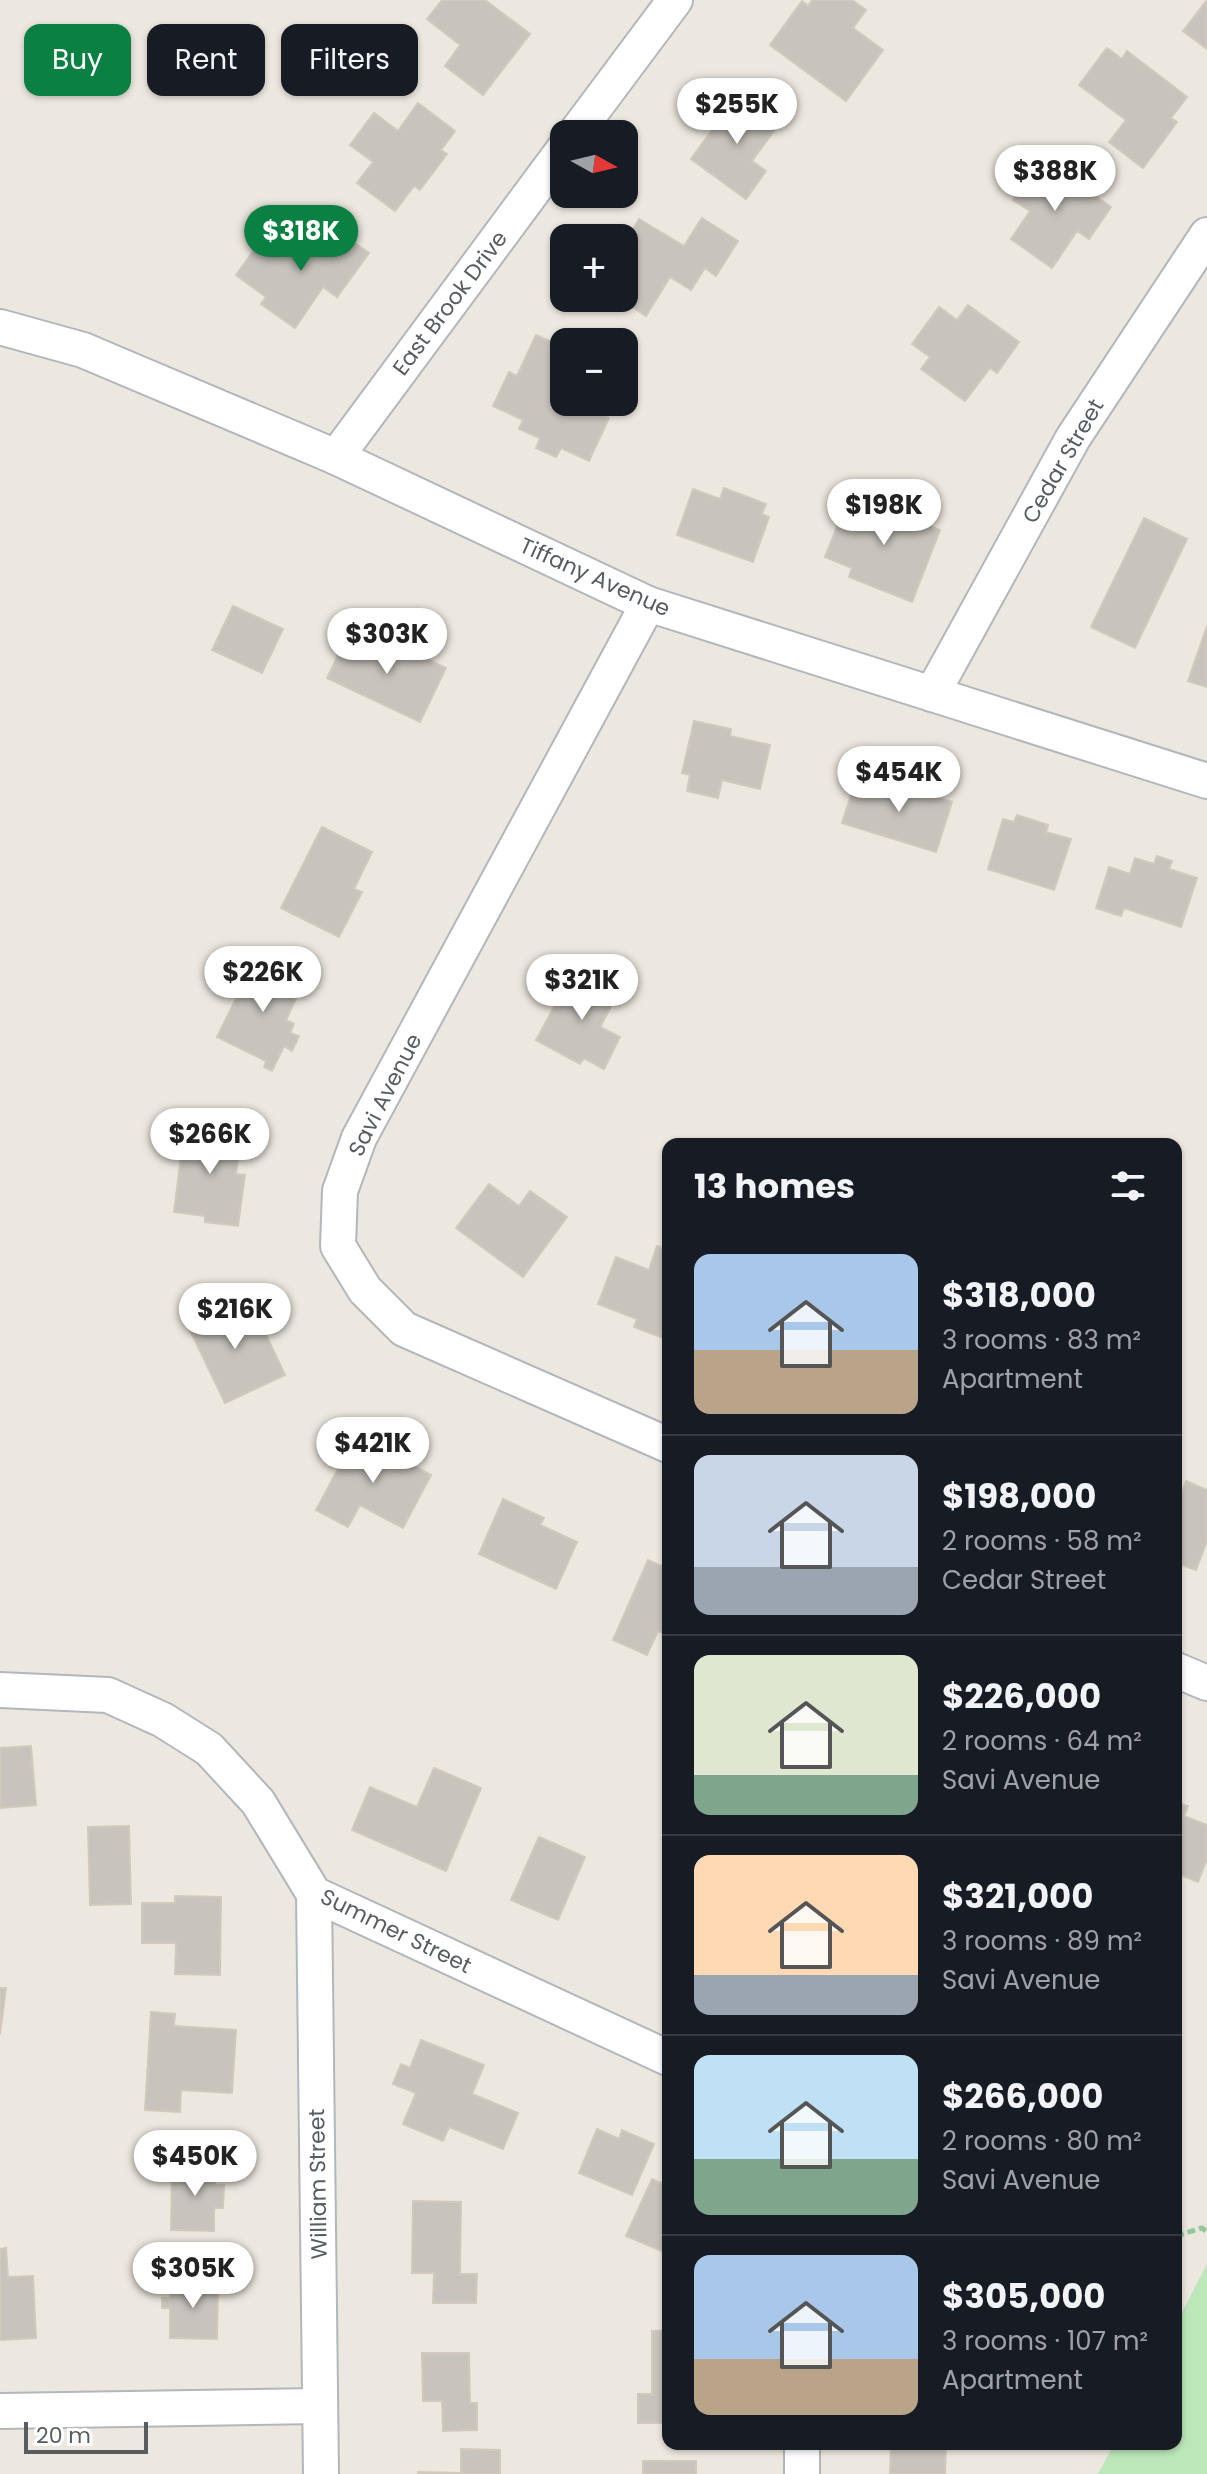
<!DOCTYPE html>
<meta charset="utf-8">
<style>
:root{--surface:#171b24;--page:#242831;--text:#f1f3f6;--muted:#9ea1a6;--line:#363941;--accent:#0b8043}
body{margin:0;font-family:Poppins,sans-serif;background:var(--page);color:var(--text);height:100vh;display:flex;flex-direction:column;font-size:30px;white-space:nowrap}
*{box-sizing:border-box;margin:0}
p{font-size:26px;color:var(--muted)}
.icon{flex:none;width:44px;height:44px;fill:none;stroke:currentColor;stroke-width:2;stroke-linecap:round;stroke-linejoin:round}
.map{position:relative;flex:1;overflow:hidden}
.sheet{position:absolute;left:662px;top:1138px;width:520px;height:1312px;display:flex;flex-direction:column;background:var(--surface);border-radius:16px;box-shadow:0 2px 6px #0004}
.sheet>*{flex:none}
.banner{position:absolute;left:24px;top:24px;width:518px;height:72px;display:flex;gap:16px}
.needle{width:52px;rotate:98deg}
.controls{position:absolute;left:550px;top:120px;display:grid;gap:16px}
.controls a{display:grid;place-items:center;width:88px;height:88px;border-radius:16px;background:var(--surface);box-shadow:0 2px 6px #0004;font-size:40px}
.scale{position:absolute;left:24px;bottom:20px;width:124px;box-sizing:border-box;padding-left:8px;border:4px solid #585d61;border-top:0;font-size:22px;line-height:28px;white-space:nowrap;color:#585d61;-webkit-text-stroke:6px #fff;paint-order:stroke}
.price{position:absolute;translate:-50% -68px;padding:0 18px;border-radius:28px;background:#fff;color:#222;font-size:26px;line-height:52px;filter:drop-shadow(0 2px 4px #0008)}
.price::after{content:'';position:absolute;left:50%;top:48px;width:24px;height:18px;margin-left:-12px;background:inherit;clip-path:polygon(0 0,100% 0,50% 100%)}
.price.active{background:var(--accent);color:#fff}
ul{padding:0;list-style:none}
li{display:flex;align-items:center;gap:24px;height:200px;padding:0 32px}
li+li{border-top:2px solid var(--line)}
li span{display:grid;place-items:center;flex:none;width:224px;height:160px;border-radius:16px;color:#555}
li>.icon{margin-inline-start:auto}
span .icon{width:96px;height:96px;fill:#fffc;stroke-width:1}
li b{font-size:34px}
h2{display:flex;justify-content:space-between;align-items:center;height:96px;padding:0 32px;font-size:34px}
.chip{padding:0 28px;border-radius:16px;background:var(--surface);box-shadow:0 2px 6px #0004;font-size:28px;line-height:72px}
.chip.active{background:var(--accent);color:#fff}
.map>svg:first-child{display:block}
.green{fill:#bce7b9}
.building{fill:#c8c3bc;stroke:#d2c9bd;stroke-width:2}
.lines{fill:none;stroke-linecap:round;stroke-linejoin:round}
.minor-casing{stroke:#b2b7bb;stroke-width:38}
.path{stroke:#92c89c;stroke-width:5;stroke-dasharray:8 4;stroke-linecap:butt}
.minor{stroke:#fff;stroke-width:34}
.labels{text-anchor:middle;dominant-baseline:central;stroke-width:6;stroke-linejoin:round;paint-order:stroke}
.street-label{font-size:22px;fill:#585d61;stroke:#fff}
</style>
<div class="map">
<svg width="1207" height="2474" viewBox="0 0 1207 2474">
<rect width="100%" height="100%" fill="#ede8df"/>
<path class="green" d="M 1207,2264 L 1207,2474 L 1098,2474 L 1114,2444 L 1176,2444 L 1176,2324 Z"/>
<g class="building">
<path d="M 442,0 L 485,0 L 530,34 L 483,95 L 445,66 L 460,45 L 427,19 Z"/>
<path d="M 812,0 L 852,0 L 866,10 L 853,28 L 883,50 L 846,101 L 770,45 L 802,1 L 808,6 Z"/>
<path d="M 1207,0 L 1207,49 L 1183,31 Z"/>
<path d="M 1107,48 L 1122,59 L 1127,51 L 1187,97 L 1171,118 L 1177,122 L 1143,168 L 1109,142 L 1126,120 L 1079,85 Z"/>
<path d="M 738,94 L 779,124 L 752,161 L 766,171 L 746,199 L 691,159 Z"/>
<path d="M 418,103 L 455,131 L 441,150 L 447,154 L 420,190 L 414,186 L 395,211 L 357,183 L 373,162 L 350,145 L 374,113 L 398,131 Z"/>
<path d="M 1041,158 L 1111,207 L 1089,239 L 1077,231 L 1052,268 L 1011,239 L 1030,211 L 1013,200 Z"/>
<path d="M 702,218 L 738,241 L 716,276 L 705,268 L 691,290 L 670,277 L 646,316 L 618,298 L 624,298 L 624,258 L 629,251 L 624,248 L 624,244 L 639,219 L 684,246 Z"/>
<path d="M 329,225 L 369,253 L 337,297 L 323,287 L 295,328 L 261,304 L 266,297 L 236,275 L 264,236 L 302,262 Z"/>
<path d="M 968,305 L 1019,342 L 997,373 L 990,368 L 965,401 L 921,369 L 930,357 L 912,344 L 939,307 L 957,320 Z"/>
<path d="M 536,335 L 564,348 L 564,402 L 573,402 L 609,418 L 589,461 L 561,448 L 556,457 L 536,448 L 540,438 L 519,429 L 523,420 L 493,406 L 509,372 L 517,376 Z"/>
<path d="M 724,488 L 766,504 L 762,514 L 769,517 L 753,562 L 677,535 L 693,489 L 720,499 Z"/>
<path d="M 884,488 L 906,497 L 899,514 L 940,530 L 912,602 L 849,577 L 852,568 L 825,557 L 844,509 L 872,519 Z"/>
<path d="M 1144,518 L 1187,539 L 1135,648 L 1091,627 Z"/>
<path d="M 233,606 L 283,629 L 262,673 L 212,650 Z"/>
<path d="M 1207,626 L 1207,687 L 1188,681 Z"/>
<path d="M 350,631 L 400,656 L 404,648 L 446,668 L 420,722 L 327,678 Z"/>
<path d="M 694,721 L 731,729 L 730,736 L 770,745 L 760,789 L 722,780 L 718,798 L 687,791 L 690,775 L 682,773 Z"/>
<path d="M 884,781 L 952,802 L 936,852 L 842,823 L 855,783 L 881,791 Z"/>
<path d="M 1017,815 L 1048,825 L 1046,832 L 1071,839 L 1054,890 L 988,869 L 1003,819 L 1014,822 Z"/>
<path d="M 322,827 L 372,852 L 354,889 L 362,892 L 339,937 L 281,908 Z"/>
<path d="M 1157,856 L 1172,861 L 1169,869 L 1197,878 L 1181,927 L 1124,908 L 1121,916 L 1096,908 L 1109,867 L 1130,874 L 1135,858 L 1154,864 Z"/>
<path d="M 256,958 L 304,981 L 286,1020 L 294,1024 L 290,1033 L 299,1036 L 292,1051 L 284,1046 L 272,1071 L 264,1067 L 266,1061 L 217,1037 Z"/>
<path d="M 575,969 L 619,992 L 600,1027 L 620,1037 L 604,1069 L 584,1058 L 580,1064 L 536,1040 Z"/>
<path d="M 185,1125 L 241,1133 L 236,1174 L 245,1175 L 238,1226 L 205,1222 L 205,1216 L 174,1212 Z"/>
<path d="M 489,1184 L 519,1206 L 530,1191 L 567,1217 L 523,1277 L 456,1228 Z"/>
<path d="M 657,1246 L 668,1250 L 668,1340 L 634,1327 L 637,1319 L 598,1304 L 616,1257 L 649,1270 Z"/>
<path d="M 237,1298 L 254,1333 L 263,1328 L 285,1375 L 225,1403 L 186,1322 Z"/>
<path d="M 356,1435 L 431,1475 L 403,1528 L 360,1505 L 348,1527 L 316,1510 Z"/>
<path d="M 1186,1481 L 1207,1490 L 1207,1541 L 1196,1570 L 1176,1563 L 1176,1499 L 1179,1500 Z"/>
<path d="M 503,1499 L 544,1518 L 540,1525 L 577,1542 L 556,1589 L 479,1554 Z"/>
<path d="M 648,1560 L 668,1569 L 668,1635 L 658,1631 L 647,1655 L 613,1640 Z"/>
<path d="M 31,1746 L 36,1805 L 0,1808 L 0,1748 Z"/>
<path d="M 434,1768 L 481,1788 L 446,1871 L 352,1830 L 370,1787 L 417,1807 Z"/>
<path d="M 1176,1802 L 1188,1806 L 1184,1816 L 1207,1825 L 1207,1859 L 1198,1882 L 1176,1873 Z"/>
<path d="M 129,1826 L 131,1904 L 90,1905 L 88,1827 Z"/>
<path d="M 539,1837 L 585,1857 L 558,1920 L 511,1900 Z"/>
<path d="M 175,1896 L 221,1897 L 220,1975 L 175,1974 L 176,1943 L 142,1943 L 142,1903 L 175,1903 Z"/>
<path d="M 0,1988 L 6,1988 L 0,2034 Z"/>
<path d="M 151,2012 L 175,2014 L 174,2026 L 236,2030 L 232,2093 L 181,2090 L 180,2112 L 145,2110 Z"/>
<path d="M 421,2040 L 484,2065 L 472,2094 L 518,2113 L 503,2149 L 449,2127 L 443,2141 L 403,2124 L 416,2093 L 393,2084 L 401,2064 L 410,2068 Z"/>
<path d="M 597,2129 L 619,2139 L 622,2130 L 654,2144 L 632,2195 L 579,2173 Z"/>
<path d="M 172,2166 L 215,2166 L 215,2185 L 224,2185 L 223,2208 L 214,2208 L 214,2231 L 171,2230 Z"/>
<path d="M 652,2179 L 668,2186 L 668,2243 L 664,2252 L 626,2236 Z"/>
<path d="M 413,2201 L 461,2202 L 460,2274 L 477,2274 L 476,2303 L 433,2303 L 434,2273 L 412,2273 Z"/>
<path d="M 6,2248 L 8,2277 L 33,2276 L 36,2338 L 0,2340 L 0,2249 Z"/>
<path d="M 171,2281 L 218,2283 L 217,2339 L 170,2338 L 170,2308 L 162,2308 L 162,2298 L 170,2298 Z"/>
<path d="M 668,2330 L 668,2423 L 638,2423 L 638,2394 L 652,2394 L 652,2331 Z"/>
<path d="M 422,2353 L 469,2353 L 470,2403 L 477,2403 L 477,2430 L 443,2431 L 442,2401 L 423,2401 Z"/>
<path d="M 891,2444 L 946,2444 L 945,2474 L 890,2474 Z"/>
<path d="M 461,2449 L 500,2450 L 500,2474 L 418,2474 L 418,2472 L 461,2473 Z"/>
<rect x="643" y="2461" width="53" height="13"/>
</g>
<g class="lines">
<defs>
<g id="minor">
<path d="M 575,134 L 675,0"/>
<path d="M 0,327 L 83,350 L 336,457 L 648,604 L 1207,781"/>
<path d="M 336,457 L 564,149"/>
<path d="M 648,604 L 359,1138 L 340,1191 L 338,1246 L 365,1290 L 404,1329 L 668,1445"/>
<path d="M 932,694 L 1073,438 L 1207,235"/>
<path d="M 1176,1670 L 1207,1683"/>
<path d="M 0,1690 L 108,1695 L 163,1720 L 209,1749 L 258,1802 L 314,1894 L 668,2058"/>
<path d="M 314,1894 L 321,2474"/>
<path d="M 0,2411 L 320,2406"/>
<path d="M 802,2474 L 802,2444"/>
</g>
</defs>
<use href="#minor" class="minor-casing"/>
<path class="path" d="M 1176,2236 L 1202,2228 L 1207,2232"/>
<use href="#minor" class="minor"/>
</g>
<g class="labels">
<g class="street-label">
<text transform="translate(450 303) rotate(-53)">East Brook Drive</text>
<text transform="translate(1063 461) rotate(-60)">Cedar Street</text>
<text transform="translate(595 577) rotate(24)">Tiffany Avenue</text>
<text transform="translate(385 1095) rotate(-63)">Savi Avenue</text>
<text transform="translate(396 1931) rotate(26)">Summer Street</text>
<text transform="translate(318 2184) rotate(-91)">William Street</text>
</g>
</g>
</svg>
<div class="controls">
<a><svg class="needle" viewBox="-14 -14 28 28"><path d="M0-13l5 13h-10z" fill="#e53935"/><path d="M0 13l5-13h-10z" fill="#9ea1a6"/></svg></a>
<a>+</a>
<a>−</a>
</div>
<div class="scale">20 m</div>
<b class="price" style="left:737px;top:146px">$255K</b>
<b class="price" style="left:1055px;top:213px">$388K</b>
<b class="price active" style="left:301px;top:273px">$318K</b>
<b class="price" style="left:884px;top:547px">$198K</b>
<b class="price" style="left:387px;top:676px">$303K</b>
<b class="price" style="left:899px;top:814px">$454K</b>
<b class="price" style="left:263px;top:1014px">$226K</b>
<b class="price" style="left:582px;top:1022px">$321K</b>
<b class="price" style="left:210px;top:1176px">$266K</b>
<b class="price" style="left:235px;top:1351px">$216K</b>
<b class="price" style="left:373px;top:1485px">$421K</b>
<b class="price" style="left:195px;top:2198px">$450K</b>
<b class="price" style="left:193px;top:2310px">$305K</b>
<div class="banner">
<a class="chip active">Buy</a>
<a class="chip">Rent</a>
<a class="chip">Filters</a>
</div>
<section class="sheet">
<h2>13 homes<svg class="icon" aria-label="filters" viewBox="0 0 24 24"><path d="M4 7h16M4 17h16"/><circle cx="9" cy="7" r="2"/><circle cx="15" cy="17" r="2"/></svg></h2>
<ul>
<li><span style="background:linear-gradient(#a9c7e8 60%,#b9a48a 0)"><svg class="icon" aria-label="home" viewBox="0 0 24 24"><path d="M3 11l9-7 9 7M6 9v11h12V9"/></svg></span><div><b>$318,000</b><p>3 rooms · 83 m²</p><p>Apartment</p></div></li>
<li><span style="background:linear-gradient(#c9d6e8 70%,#9aa5b1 0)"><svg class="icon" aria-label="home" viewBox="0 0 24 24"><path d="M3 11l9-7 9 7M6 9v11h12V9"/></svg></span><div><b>$198,000</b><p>2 rooms · 58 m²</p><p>Cedar Street</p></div></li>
<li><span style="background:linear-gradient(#dfe7d0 75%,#7fa58c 0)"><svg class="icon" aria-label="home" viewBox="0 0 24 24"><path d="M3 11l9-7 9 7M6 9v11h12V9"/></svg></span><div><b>$226,000</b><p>2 rooms · 64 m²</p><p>Savi Avenue</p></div></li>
<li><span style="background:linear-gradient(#ffd9b3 75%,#9aa5b1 0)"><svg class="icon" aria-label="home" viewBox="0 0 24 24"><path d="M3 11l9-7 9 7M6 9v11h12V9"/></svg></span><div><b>$321,000</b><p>3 rooms · 89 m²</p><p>Savi Avenue</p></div></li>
<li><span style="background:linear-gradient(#bfe0f5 65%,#7fa58c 0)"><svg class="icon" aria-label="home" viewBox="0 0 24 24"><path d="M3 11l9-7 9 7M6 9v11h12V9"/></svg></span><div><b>$266,000</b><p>2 rooms · 80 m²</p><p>Savi Avenue</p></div></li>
<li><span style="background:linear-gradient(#a9c7e8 65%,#b9a48a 0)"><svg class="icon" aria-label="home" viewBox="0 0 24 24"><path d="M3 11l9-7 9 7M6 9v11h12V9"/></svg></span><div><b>$305,000</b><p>3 rooms · 107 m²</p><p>Apartment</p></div></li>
</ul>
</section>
</div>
